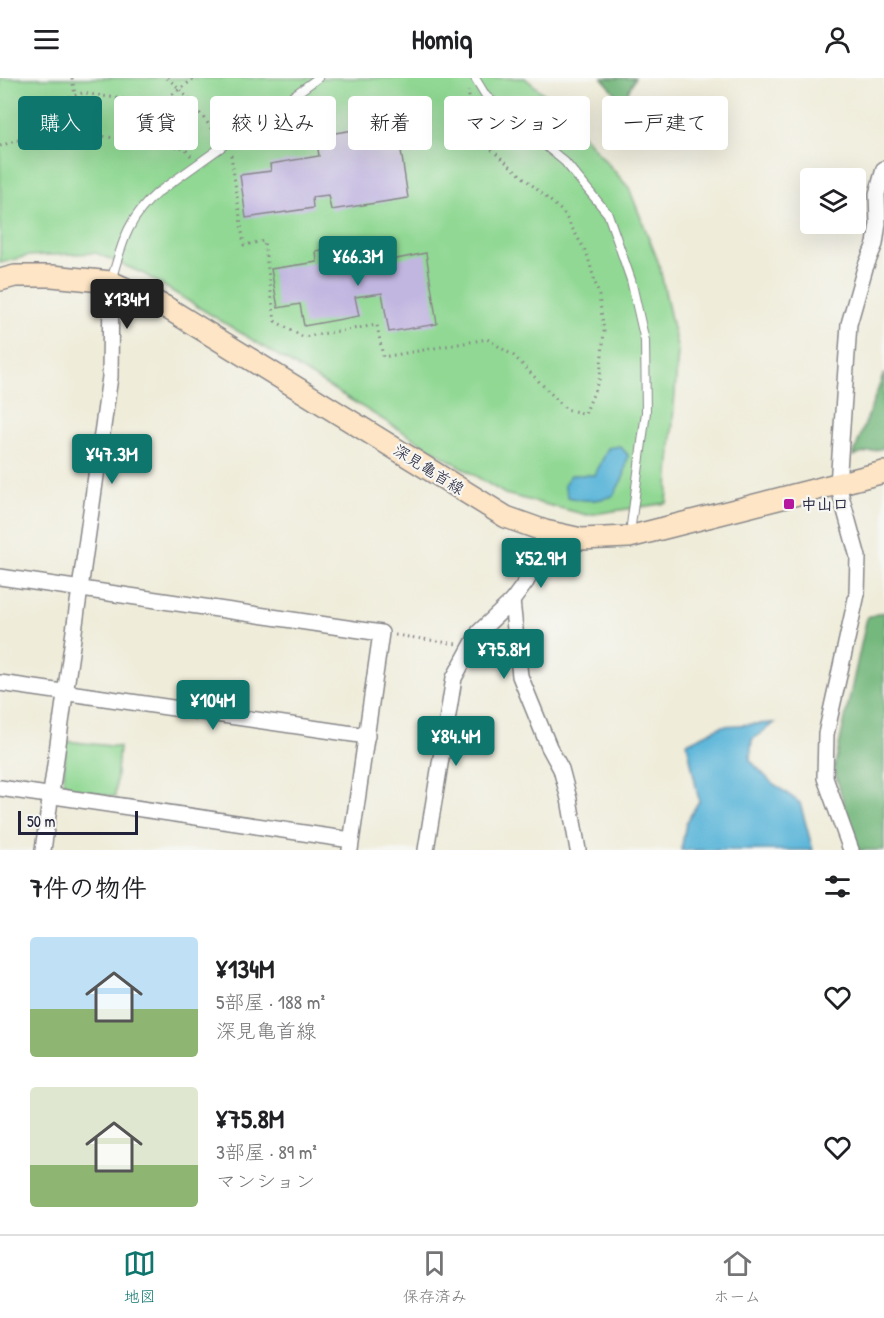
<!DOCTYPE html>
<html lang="ja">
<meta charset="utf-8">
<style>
:root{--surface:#fff;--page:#f2f2f2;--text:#202124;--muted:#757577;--line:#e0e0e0;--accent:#0f766e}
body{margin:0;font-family:"Patrick Hand","Klee One",sans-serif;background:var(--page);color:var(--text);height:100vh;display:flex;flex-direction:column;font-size:22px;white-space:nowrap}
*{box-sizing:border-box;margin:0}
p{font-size:20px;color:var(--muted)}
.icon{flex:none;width:33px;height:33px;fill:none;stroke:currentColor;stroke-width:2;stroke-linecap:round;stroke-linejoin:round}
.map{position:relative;height:772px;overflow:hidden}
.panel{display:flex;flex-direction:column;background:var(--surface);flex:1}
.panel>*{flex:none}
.top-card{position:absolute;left:18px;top:18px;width:849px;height:54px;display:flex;gap:12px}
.tools{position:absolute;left:800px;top:90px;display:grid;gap:12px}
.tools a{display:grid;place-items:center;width:66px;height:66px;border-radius:6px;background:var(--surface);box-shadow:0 6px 24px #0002;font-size:30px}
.scale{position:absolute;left:18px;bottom:15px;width:120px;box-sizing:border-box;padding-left:6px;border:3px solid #22223b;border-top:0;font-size:16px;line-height:21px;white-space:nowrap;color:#22223b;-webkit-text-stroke:4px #f6f6f2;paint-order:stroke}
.price{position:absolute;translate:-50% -51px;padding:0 14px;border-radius:6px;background:var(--accent);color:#fff;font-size:20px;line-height:39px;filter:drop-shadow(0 2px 3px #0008)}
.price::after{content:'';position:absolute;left:50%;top:36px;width:18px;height:14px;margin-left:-9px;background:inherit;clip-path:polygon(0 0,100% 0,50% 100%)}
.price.active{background:#222;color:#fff}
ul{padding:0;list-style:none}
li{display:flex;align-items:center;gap:18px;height:150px;padding:0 30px}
li span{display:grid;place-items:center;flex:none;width:168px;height:120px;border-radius:6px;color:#555}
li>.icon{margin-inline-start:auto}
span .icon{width:72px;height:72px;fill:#fffc;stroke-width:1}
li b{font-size:26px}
h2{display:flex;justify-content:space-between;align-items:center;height:72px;padding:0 30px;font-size:26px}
.pill{padding:0 21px;border-radius:6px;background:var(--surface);box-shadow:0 6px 24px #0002;font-size:21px;line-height:54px}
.pill.active{background:var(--accent);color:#fff}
header{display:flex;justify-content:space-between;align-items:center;height:78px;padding:0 30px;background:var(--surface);font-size:27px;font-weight:700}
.tab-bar{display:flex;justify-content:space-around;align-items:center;height:84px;border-top:2px solid var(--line);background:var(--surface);font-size:16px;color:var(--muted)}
.tab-bar a{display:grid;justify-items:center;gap:3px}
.tab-bar .active{color:var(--accent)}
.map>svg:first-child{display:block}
.green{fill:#90d893;stroke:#597d67;stroke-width:1.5}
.forest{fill:#74b87d;stroke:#4b6d5c;stroke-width:1.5}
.water{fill:#5cb6d9;stroke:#3f6c8a;stroke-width:1.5}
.building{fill:#c1b6e0}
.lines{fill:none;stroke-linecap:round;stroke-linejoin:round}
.lane-casing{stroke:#88878a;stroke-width:10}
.street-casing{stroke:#88878a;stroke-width:18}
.secondary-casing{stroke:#88878a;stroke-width:24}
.path{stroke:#88878a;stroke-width:3;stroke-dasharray:1.5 4.5;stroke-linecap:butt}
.lane{stroke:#fff;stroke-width:8}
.street{stroke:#fff;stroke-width:15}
.secondary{stroke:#fde5c5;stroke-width:21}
.poi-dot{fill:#b5179e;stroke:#f6f6f2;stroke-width:2}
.labels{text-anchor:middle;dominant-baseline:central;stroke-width:4.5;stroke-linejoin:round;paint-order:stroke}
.street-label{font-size:16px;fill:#22223b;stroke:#f6f6f2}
.poi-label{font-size:16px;font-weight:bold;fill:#22223b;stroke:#f6f6f2;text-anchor:start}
</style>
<header><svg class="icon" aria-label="menu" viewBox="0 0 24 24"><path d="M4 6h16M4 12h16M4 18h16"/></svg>Homiq<svg class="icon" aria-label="person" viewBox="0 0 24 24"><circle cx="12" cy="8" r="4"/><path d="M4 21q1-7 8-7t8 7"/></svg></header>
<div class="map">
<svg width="884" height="772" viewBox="0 0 884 772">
<rect width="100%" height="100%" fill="#f6f6f2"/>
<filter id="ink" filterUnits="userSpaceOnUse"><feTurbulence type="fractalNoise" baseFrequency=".0167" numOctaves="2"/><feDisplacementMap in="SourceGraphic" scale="12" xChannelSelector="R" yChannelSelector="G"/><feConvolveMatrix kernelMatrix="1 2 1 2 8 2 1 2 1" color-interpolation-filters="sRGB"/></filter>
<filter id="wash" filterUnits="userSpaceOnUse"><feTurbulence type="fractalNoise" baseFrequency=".008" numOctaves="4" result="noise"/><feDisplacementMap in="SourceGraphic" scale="24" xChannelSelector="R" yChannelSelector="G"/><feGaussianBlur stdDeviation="1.35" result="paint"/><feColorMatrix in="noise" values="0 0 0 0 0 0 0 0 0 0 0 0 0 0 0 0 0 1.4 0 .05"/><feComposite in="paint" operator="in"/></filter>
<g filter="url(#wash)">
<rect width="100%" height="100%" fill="#efecd9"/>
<g class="green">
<path d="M 0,0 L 525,0 L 555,25 L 629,110 L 659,186 L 678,273 L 667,425 L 587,437 L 505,416 L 144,196 L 96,175 L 27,178 L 0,185 Z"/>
<path d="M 66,663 L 119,669 L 115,719 L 63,709 Z"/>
</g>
<g class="forest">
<path d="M 602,0 L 635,0 L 623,24 Z"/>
<path d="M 884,295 L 884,370 L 853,378 Z"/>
<path d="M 884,534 L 884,772 L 857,772 L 834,691 L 867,539 Z"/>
</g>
<g class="water">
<path d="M 620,368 L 628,377 L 624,398 L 613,418 C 597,423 584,424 568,419 L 564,407 L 571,397 L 595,397 L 608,370 Z"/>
<path d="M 774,645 L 752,662 L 750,682 L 770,703 L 800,725 L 813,772 L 681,772 L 686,745 L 699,723 L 687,665 L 722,648 Z"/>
</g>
<g id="blocks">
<g class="building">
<path d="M 397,45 L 408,120 L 331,132 L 328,117 L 312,119 L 313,130 L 246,140 L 240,97 L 271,93 L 270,86 L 319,78 L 316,58 Z"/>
<path d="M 371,162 L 377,185 L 426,175 L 437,246 L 389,254 L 382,215 L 355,219 L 359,238 L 304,248 L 300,226 L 278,230 L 271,191 L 317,184 L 316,173 Z"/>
</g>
</g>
</g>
<g filter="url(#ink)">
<use href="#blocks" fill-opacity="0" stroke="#88878a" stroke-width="1.5"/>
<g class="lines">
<defs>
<g id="lane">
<path d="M 475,0 L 486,18 L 565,84 L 608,136 L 631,202 L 645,263 L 646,334 L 630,455"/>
<path d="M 111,203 C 122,166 127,141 157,115 L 318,0"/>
</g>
<g id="street">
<path d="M 0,499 L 381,555 L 350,772"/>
<path d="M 512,523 L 520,598 L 549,669 L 561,691 L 569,721 L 578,772"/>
<path d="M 0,605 L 367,658"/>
<path d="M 0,710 L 351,762"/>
<path d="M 43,772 L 110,299 L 111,204"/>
<path d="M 426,772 L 454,600 L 479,554 L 512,523 L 526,504 L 539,478 L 545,453"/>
<path d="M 851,772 L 825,700 L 826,656 L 857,516 L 858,479 L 838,407 L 849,246 L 865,190 L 875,166 L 878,145 L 877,116 L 884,91"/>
</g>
<path id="secondary" d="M 0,202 L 15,198 L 52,198 L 111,204 L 164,228 L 506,439 L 545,453 L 581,461 L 629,459 L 884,394"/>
</defs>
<use href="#lane" class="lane-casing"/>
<use href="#street" class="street-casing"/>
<use href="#secondary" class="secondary-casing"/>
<g class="path">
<path d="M 72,0 L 75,17"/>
<path d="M 167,0 L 180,11 L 219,59"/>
<path d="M 0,68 L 67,46"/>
<path d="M 231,77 L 244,167 L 264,163 L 275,243 L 303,259 L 377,247 L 383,279 L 487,261 L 514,278 L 566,331 L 585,336 L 600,299 L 604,253 L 599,218 L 587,176 L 563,134 L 485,66 L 472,38 L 468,13"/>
<path d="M 191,78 L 185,71 L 82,55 L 67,46 L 61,30 L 67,20 L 82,15 L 159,26 L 195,0"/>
<path d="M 395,557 L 457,566"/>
</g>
<use href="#lane" class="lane"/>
<use href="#street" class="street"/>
<use href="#secondary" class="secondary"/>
</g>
</g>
<rect class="poi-dot" x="783" y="420" width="12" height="12" rx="3"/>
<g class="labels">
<g class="street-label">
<text transform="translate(429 391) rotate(32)">深見亀首線</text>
</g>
<g class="poi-label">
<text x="801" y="426">中山口</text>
</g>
</g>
</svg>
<div class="tools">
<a><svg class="icon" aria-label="layers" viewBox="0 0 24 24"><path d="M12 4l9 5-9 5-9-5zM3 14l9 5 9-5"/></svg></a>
</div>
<div class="scale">50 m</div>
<b class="price" style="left:358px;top:209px">¥66.3M</b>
<b class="price active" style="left:127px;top:252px">¥134M</b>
<b class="price" style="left:112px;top:407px">¥47.3M</b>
<b class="price" style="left:541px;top:511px">¥52.9M</b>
<b class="price" style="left:504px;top:602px">¥75.8M</b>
<b class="price" style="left:213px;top:653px">¥104M</b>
<b class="price" style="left:456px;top:689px">¥84.4M</b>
<div class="top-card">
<a class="pill active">購入</a>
<a class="pill">賃貸</a>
<a class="pill">絞り込み</a>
<a class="pill">新着</a>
<a class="pill">マンション</a>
<a class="pill">一戸建て</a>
</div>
</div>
<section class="panel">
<h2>7件の物件<svg class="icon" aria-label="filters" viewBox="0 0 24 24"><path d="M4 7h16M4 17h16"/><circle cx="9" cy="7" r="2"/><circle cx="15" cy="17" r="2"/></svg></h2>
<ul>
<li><span style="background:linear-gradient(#bfe0f5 60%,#8fb573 0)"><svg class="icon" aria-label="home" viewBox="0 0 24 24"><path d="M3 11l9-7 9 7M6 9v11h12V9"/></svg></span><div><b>¥134M</b><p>5部屋 · 188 m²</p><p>深見亀首線</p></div><svg class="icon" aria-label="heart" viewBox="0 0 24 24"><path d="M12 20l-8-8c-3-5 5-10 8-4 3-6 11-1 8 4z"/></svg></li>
<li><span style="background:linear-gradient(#dfe7d0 65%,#8fb573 0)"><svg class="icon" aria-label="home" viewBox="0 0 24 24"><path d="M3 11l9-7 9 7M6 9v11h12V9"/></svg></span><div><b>¥75.8M</b><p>3部屋 · 89 m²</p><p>マンション</p></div><svg class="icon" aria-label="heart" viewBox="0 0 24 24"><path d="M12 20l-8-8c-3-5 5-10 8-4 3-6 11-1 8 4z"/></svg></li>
</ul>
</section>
<nav class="tab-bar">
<a class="active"><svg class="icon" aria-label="map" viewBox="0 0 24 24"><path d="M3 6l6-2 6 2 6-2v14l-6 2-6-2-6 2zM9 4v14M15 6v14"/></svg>地図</a>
<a><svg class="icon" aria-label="saved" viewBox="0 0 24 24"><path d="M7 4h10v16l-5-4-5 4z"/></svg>保存済み</a>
<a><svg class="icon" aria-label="home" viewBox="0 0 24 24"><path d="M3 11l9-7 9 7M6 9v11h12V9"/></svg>ホーム</a>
</nav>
